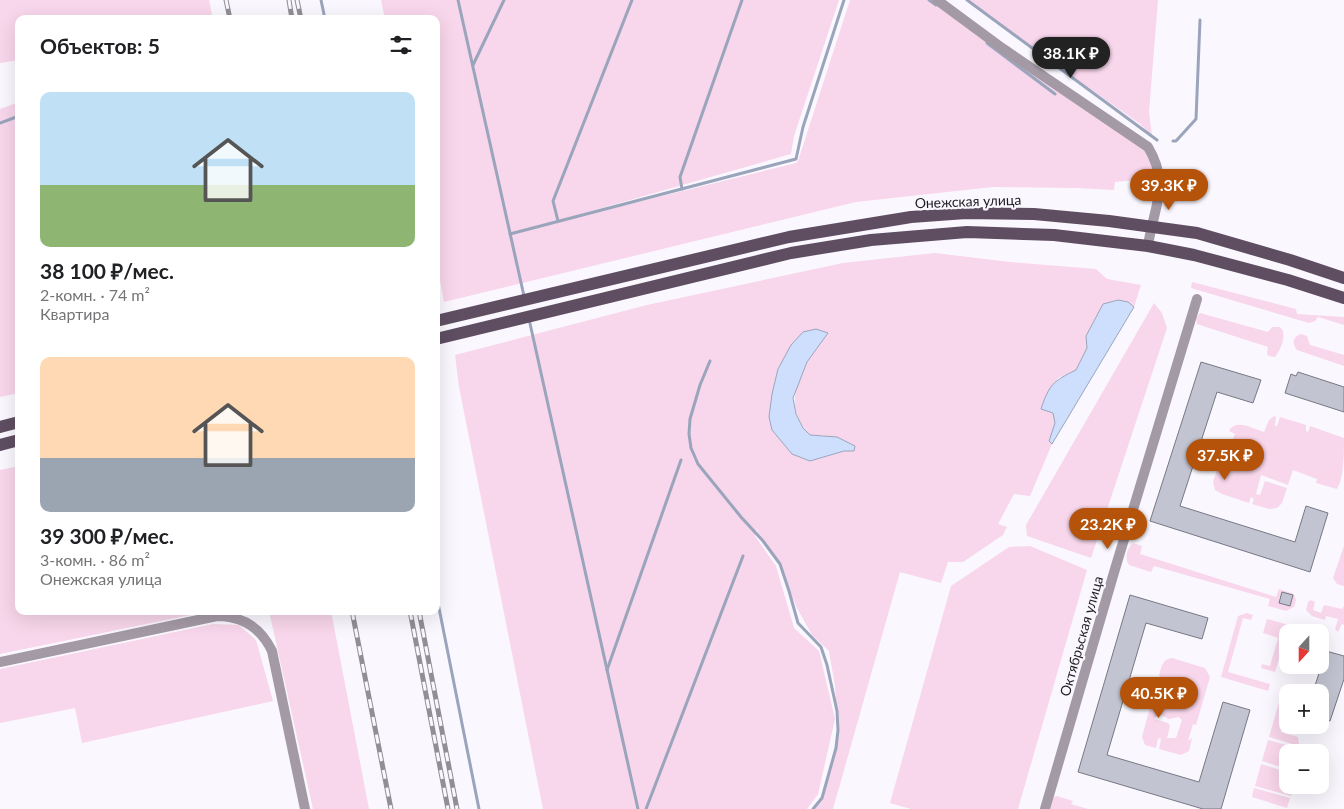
<!DOCTYPE html>
<html lang="ru">
<meta charset="utf-8">
<style>
:root{--surface:#fff;--page:#f6f6f6;--text:#202124;--muted:#757577;--accent:#b45309}
body{margin:0;font-family:Lato,sans-serif;background:var(--page);color:var(--text);height:100vh;display:flex;flex-direction:column;font-size:19px;white-space:nowrap}
*{box-sizing:border-box;margin:0}
p{font-size:16px;color:var(--muted)}
.icon{flex:none;width:28px;height:28px;fill:none;stroke:currentColor;stroke-width:2;stroke-linecap:round;stroke-linejoin:round}
.map{position:relative;flex:1;overflow:hidden}
.sheet{position:absolute;left:15px;top:15px;width:425px;height:600px;display:flex;flex-direction:column;background:var(--surface);border-radius:10px;box-shadow:0 5px 20px #0002}
.sheet>*{flex:none}
.needle{width:32px;rotate:201deg}
.tools{position:absolute;left:1279px;top:624px;display:grid;gap:10px}
.tools a{display:grid;place-items:center;width:50px;height:50px;border-radius:10px;background:var(--surface);box-shadow:0 5px 20px #0002;font-size:25px}
.price{position:absolute;translate:-50% -42px;padding:0 11px;border-radius:18px;background:var(--accent);color:#fff;font-size:16px;line-height:32px;filter:drop-shadow(0 1px 2px #0008)}
.price::after{content:'';position:absolute;left:50%;top:30px;width:15px;height:11px;margin-left:-8px;background:inherit;clip-path:polygon(0 0,100% 0,50% 100%)}
.price.current{background:#222;color:#fff}
ul{padding:0;list-style:none}
li{display:grid;align-content:center;gap:10px;height:265px;padding:0 25px}
li span{display:grid;place-items:center;height:155px;border-radius:10px;color:#555}
li>.icon{margin-inline-start:auto}
span .icon{width:90px;height:90px;fill:#fffc;stroke-width:1}
li b{font-size:21px}
h2{display:flex;justify-content:space-between;align-items:center;height:60px;padding:0 25px;font-size:21px}
.map>svg:first-child{display:block}
.green{fill:#f8d6eb;fill-rule:evenodd}
.water{fill:#cedffe;stroke:#9aa5bc}
.lines{fill:none;stroke-linecap:round;stroke-linejoin:round}
.stream{stroke:#9aa5bc;stroke-width:3}
.building{fill:#c3c4d2;stroke:#767884}
.minor{stroke:#a49aa6;stroke-width:10}
.primary{stroke:#5f4e62;stroke-width:12}
.rail-casing{stroke:#918f95;stroke-width:5}
.rail{stroke:#faf8fe;stroke-width:3;stroke-dasharray:9;stroke-linecap:butt}
.labels{text-anchor:middle;dominant-baseline:central;stroke-width:4.5;stroke-linejoin:round;paint-order:stroke}
.street-label{font-size:14px;fill:#1f1d22;stroke:#faf8fe}
</style>
<div class="map">
<svg width="1344" height="809" viewBox="0 0 1344 809">
<rect width="100%" height="100%" fill="#faf8fe"/>
<g class="green">
<path d="M 0,0 L 209,0 L 213,19 L 19,19 L 19,60 L 0,63 Z"/>
<path d="M 381,0 L 839,0 L 794,136 L 791,154 L 532,228 L 796,163 L 798,161 L 850,0 L 931,0 L 1003,52 L 1149,152 L 1156,178 L 1115,182 L 1114,190 L 1076,188 L 993,187 L 856,202 L 444,302 L 436,259 L 436,19 L 385,19 Z"/>
<path d="M 965,0 L 1158,0 L 1149,112 L 1152,136 L 1140,124 Z"/>
<path d="M 19,102 L 19,393 L 0,397 L 0,109 Z"/>
<path d="M 935,253 L 1010,262 L 1096,269 L 1107,279 L 1141,285 L 1134,307 L 1128,302 L 1086,336 L 1087,348 L 1076,370 L 1058,378 L 1041,409 L 1053,412 L 1056,423 L 1049,440 L 1052,444 L 1030,496 L 1014,494 L 998,524 L 1007,527 L 1003,535 L 963,562 L 948,562 L 941,583 L 900,572 L 833,809 L 813,809 L 822,798 L 836,748 L 838,730 L 835,686 L 829,651 L 812,635 L 797,608 L 777,560 L 757,534 L 758,527 L 755,536 L 776,566 L 794,628 L 819,651 L 835,719 L 818,794 L 807,809 L 543,809 L 459,387 L 455,355 L 647,305 L 843,263 ZM 803,332 L 827,333 C 805,361 777,404 810,435 L 823,435 L 844,451 L 810,461 L 792,453 L 772,430 L 769,417 L 778,369 L 791,345 Z"/>
<path d="M 1192,282 L 1296,309 L 1297,314 L 1344,317 L 1344,325 L 1318,317 L 1315,321 L 1309,323 L 1191,288 Z"/>
<path d="M 1154,303 L 1162,313 L 1167,328 L 1091,558 L 1027,536 L 1026,525 Z"/>
<path d="M 1200,313 L 1268,332 L 1272,327 L 1279,327 L 1282,329 C 1286,336 1281,350 1275,357 L 1269,356 L 1267,354 L 1268,347 L 1200,325 L 1197,324 L 1196,318 Z"/>
<path d="M 1301,334 L 1307,336 L 1310,345 L 1344,355 L 1344,366 L 1297,350 C 1292,344 1292,337 1301,334 Z"/>
<path d="M 1274,416 L 1276,417 L 1275,426 L 1277,426 L 1280,417 L 1306,425 L 1306,431 L 1308,432 L 1310,426 L 1344,438 C 1344,453 1344,478 1337,489 L 1316,483 L 1317,479 L 1293,470 L 1288,485 L 1261,475 L 1256,494 L 1260,495 L 1265,481 L 1287,488 L 1282,503 L 1277,508 L 1269,509 L 1252,504 L 1254,499 L 1251,497 L 1249,503 L 1222,494 L 1215,490 L 1213,482 L 1222,454 L 1227,456 L 1228,453 L 1230,454 L 1232,447 L 1230,446 L 1235,434 L 1229,431 C 1236,418 1253,429 1264,432 L 1269,420 Z"/>
<path d="M 19,466 L 19,611 L 210,611 L 0,654 L 0,470 Z"/>
<path d="M 1133,543 L 1142,546 L 1140,554 L 1276,597 L 1279,589 L 1294,594 L 1296,600 L 1294,607 L 1286,611 L 1268,606 L 1270,599 L 1154,566 L 1151,572 L 1129,565 C 1124,557 1127,549 1133,543 Z"/>
<path d="M 1030,546 L 1087,570 L 1018,809 L 911,809 L 890,803 L 951,586 L 1009,547 Z"/>
<path d="M 1344,546 L 1344,586 L 1337,584 L 1333,578 Z"/>
<path d="M 1311,600 L 1315,602 L 1313,610 L 1321,613 L 1324,605 L 1342,609 L 1344,606 L 1344,625 L 1342,624 L 1338,632 L 1335,629 L 1338,619 L 1326,616 L 1325,620 L 1312,616 L 1306,610 L 1308,602 Z"/>
<path d="M 269,611 L 331,611 L 369,809 L 313,809 Z"/>
<path d="M 1247,613 L 1253,615 L 1251,620 L 1243,618 L 1228,672 L 1270,684 L 1268,691 L 1221,677 L 1238,616 Z"/>
<path d="M 1267,619 L 1289,625 L 1275,672 L 1261,668 L 1262,664 L 1270,666 L 1278,638 L 1263,633 Z"/>
<path d="M 213,624 L 239,625 L 256,640 L 273,701 L 82,743 L 75,708 L 0,723 L 0,669 Z"/>
<path d="M 1172,658 L 1205,668 L 1210,677 L 1196,725 L 1193,724 L 1188,741 L 1192,738 L 1189,751 L 1181,755 L 1159,749 L 1161,739 L 1158,738 L 1156,748 L 1145,745 L 1142,737 L 1151,703 L 1156,704 L 1156,701 L 1152,700 L 1158,678 L 1164,679 L 1164,678 L 1159,676 C 1161,668 1162,659 1172,658 ZM 1159,714 L 1169,719 L 1179,717 L 1182,720 L 1176,738 L 1167,738 L 1170,726 L 1168,723 L 1154,719 Z"/>
<path d="M 1285,691 L 1289,691 L 1292,692 L 1288,692 L 1287,709 L 1281,732 L 1298,737 L 1299,746 L 1269,737 L 1280,699 Z"/>
<path d="M 1268,740 L 1304,750 L 1303,752 L 1288,752 L 1287,769 L 1262,761 Z"/>
<path d="M 1261,764 L 1287,772 L 1288,785 L 1294,785 L 1291,796 L 1255,786 Z"/>
<path d="M 1254,788 L 1290,798 L 1287,808 L 1252,797 Z"/>
<path d="M 1057,796 L 1073,801 L 1071,804 L 1088,809 L 1050,809 L 1054,797 Z"/>
</g>
<g class="water">
<path d="M 1118,300 L 1128,302 L 1134,307 L 1052,444 L 1049,441 L 1055,423 L 1053,413 L 1041,409 C 1049,385 1053,381 1076,370 L 1087,348 L 1086,336 L 1103,304 Z"/>
<path d="M 816,329 L 828,333 L 807,362 L 793,398 L 796,414 L 803,428 L 810,435 L 837,437 L 855,446 L 854,451 L 844,451 L 810,461 L 792,454 L 772,430 L 769,417 L 772,394 L 778,369 L 791,345 L 803,332 Z"/>
</g>
<g class="lines">
<g class="stream">
<path d="M 321,0 L 325,19"/>
<path d="M 458,0 L 524,296"/>
<path d="M 929,0 L 936,5"/>
<path d="M 967,0 L 1157,140"/>
<path d="M 987,43 L 1055,94"/>
<path d="M 473,65 L 504,0"/>
<path d="M 0,123 L 19,116"/>
<path d="M 1173,141 L 1176,141 L 1196,119 L 1200,20"/>
<path d="M 682,189 L 680,177 L 742,0"/>
<path d="M 558,221 L 553,201 L 632,0"/>
<path d="M 510,234 L 796,159 L 803,127 L 844,0"/>
<path d="M 529,319 L 638,809"/>
<path d="M 710,361 L 700,385 L 690,419 L 689,434 L 691,448 L 698,464 L 741,517 L 763,541 L 780,564 L 789,591 L 798,623 L 821,647 L 827,665 L 837,711 L 838,730 L 836,748 L 822,798 L 813,809"/>
<path d="M 436,593 L 479,809"/>
<path d="M 607,670 L 681,460"/>
<path d="M 646,809 L 743,556"/>
</g>
</g>
<g class="building">
<path d="M 1201,362 L 1261,380 L 1253,403 L 1217,392 L 1180,506 L 1295,542 L 1306,506 L 1328,513 L 1310,572 L 1150,521 Z"/>
<path d="M 1298,372 L 1344,387 L 1344,412 L 1285,393 L 1291,374 L 1296,376 Z"/>
<path d="M 1282,592 L 1293,595 L 1290,606 L 1279,603 Z"/>
<path d="M 1130,595 L 1208,618 L 1202,639 L 1146,623 L 1107,755 L 1199,782 L 1223,702 L 1250,710 L 1221,809 L 1203,809 L 1078,772 Z"/>
<path d="M 1326,651 L 1344,656 L 1344,679 L 1330,721 L 1320,718 L 1320,692 L 1313,692 Z"/>
</g>
<g class="lines">
<g class="minor">
<path d="M 937,0 L 1002,48 L 1148,147 C 1171,185 1153,208 1148,246"/>
<path d="M 0,662 L 217,616 C 243,616 261,628 272,651 L 305,809"/>
<path d="M 1045,809 L 1115,569 L 1197,299"/>
</g>
<g class="primary">
<path d="M 436,321 L 789,237 L 911,217 L 966,213 L 1034,214 L 1109,221 L 1197,233 L 1290,260 L 1344,278"/>
<path d="M 436,339 L 791,253 L 871,240 L 967,232 L 1054,235 L 1148,246 L 1194,255 L 1288,280 L 1344,298"/>
<path d="M 0,427 L 19,422"/>
<path d="M 0,445 L 19,440"/>
</g>
<defs>
<g id="rail">
<path d="M 226,0 L 230,19"/>
<path d="M 289,0 L 292,19"/>
<path d="M 297,0 L 301,19"/>
<path d="M 352,611 L 391,809"/>
<path d="M 410,611 L 448,809"/>
<path d="M 419,611 L 457,809"/>
</g>
</defs>
<use href="#rail" class="rail-casing"/>
<use href="#rail" class="rail"/>
</g>
<g class="labels">
<g class="street-label">
<text transform="translate(968 201) rotate(-2)">Онежская улица</text>
<text transform="translate(1081 636) rotate(-74)">Октябрьская улица</text>
</g>
</g>
</svg>
<div class="tools">
<a><svg class="needle" viewBox="-14 -14 28 28"><path d="M0-13l5 13h-10z" fill="#e53935"/><path d="M0 13l5-13h-10z" fill="#757577"/></svg></a>
<a>+</a>
<a>−</a>
</div>
<b class="price current" style="left:1071px;top:79px">38.1K ₽</b>
<b class="price" style="left:1169px;top:211px">39.3K ₽</b>
<b class="price" style="left:1225px;top:481px">37.5K ₽</b>
<b class="price" style="left:1108px;top:550px">23.2K ₽</b>
<b class="price" style="left:1159px;top:719px">40.5K ₽</b>
<section class="sheet">
<h2>Объектов: 5<svg class="icon" aria-label="filters" viewBox="0 0 24 24"><path d="M4 7h16M4 17h16"/><circle cx="9" cy="7" r="2"/><circle cx="15" cy="17" r="2"/></svg></h2>
<ul>
<li><span style="background:linear-gradient(#bfe0f5 60%,#8fb573 0)"><svg class="icon" aria-label="home" viewBox="0 0 24 24"><path d="M3 11l9-7 9 7M6 9v11h12V9"/></svg></span><div><b>38 100 ₽/мес.</b><p>2-комн. · 74 m²</p><p>Квартира</p></div></li>
<li><span style="background:linear-gradient(#ffd9b3 65%,#9aa5b1 0)"><svg class="icon" aria-label="home" viewBox="0 0 24 24"><path d="M3 11l9-7 9 7M6 9v11h12V9"/></svg></span><div><b>39 300 ₽/мес.</b><p>3-комн. · 86 m²</p><p>Онежская улица</p></div></li>
</ul>
</section>
</div>
